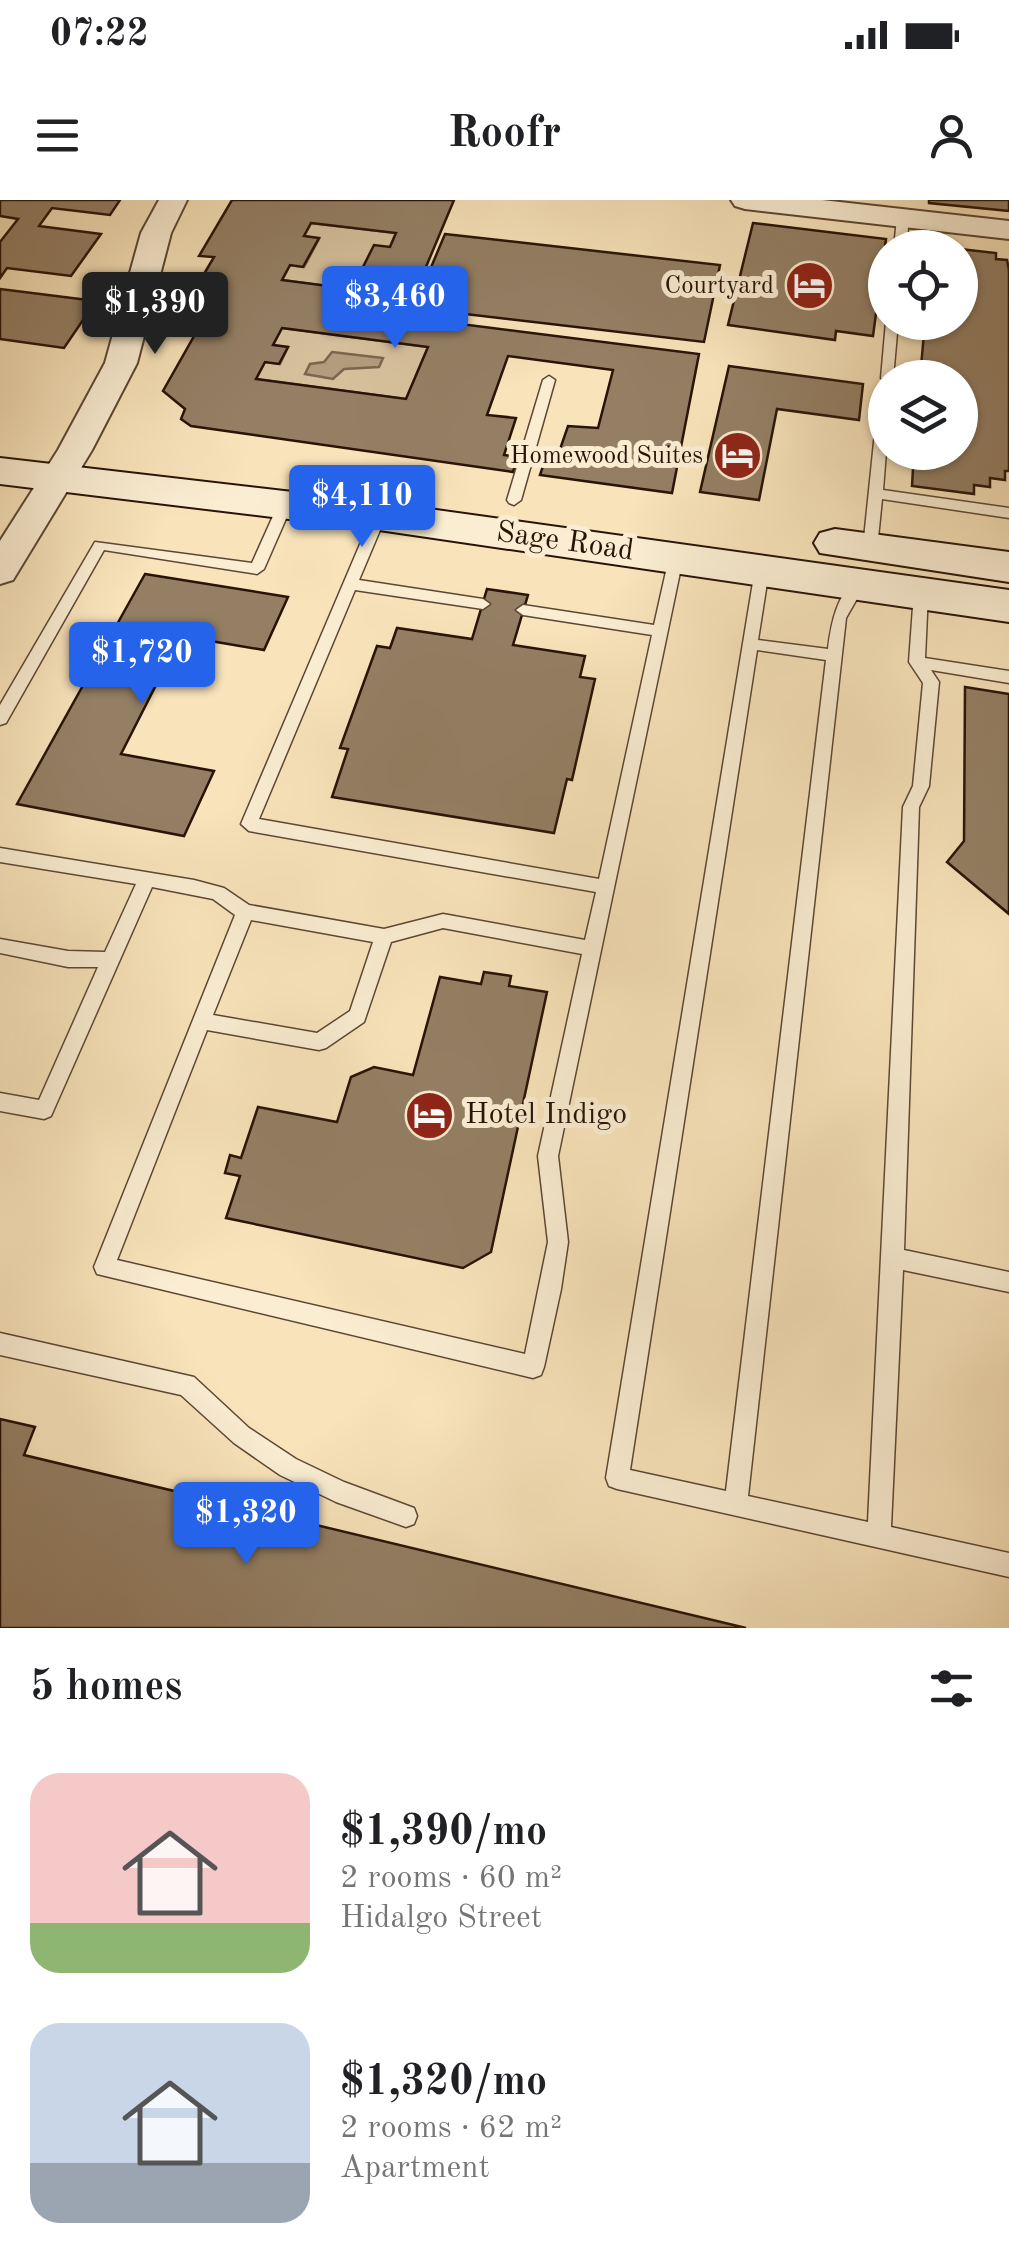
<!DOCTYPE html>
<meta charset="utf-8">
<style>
:root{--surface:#fff;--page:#f6f6f6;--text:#202124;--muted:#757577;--accent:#2563eb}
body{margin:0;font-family:"Old Standard TT",serif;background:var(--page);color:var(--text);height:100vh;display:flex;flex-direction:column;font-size:38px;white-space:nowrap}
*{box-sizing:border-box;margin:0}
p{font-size:32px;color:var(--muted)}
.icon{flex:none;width:55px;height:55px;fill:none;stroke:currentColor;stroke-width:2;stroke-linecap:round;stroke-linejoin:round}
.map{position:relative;height:1428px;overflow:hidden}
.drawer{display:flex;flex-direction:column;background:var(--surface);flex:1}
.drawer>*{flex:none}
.fabs{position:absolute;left:868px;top:30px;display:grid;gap:20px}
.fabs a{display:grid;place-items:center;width:110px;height:110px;border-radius:50%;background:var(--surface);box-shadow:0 2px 8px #0004;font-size:50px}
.price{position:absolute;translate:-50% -85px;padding:0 22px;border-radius:10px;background:var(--accent);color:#fff;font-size:32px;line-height:65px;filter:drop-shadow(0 2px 5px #0008)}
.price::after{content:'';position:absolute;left:50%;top:60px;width:30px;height:22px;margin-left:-15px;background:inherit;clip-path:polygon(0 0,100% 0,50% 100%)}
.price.active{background:#222;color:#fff}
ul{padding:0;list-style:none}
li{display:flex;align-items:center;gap:30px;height:250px;padding:0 30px}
li span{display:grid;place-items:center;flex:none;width:280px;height:200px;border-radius:30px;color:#555}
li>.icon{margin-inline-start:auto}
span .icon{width:120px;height:120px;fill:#fffc;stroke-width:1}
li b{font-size:42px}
h2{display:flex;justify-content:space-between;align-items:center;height:120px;padding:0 30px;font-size:42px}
.status{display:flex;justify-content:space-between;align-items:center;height:70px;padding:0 50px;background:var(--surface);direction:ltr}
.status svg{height:28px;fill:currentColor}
header{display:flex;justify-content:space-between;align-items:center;height:130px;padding:0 30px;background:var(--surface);font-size:45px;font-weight:800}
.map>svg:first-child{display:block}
.green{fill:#d5c09c;stroke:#7e6a52;stroke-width:2.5}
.water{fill:#b19c7d;stroke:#7a654e;stroke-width:2.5}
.building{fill:#947f64;stroke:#281307;stroke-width:2.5;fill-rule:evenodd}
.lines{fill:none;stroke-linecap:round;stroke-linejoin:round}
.service-casing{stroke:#5c4734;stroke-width:3}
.tertiary-casing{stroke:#5c4734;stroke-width:4}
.secondary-casing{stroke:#281307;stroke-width:4}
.service{fill:#faedd2;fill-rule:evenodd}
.tertiary{fill:#faedd2;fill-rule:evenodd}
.secondary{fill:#faedd2;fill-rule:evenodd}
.labels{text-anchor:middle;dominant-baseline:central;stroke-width:10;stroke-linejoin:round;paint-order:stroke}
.far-poi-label{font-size:25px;fill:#281307;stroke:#faedd2;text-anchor:end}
.street-label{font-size:30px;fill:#281307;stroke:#faedd2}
.poi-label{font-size:30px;fill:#281307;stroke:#faedd2;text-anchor:start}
</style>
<div class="status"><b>07:22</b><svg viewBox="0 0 49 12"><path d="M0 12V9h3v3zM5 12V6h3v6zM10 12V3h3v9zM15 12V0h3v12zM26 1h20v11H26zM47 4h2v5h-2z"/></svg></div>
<header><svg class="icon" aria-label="menu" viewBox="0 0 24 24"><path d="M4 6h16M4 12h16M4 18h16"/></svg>Roofr<svg class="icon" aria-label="person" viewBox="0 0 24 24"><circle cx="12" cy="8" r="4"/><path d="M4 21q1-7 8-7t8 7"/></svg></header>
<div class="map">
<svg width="1009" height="1428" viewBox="0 0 1009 1428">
<rect width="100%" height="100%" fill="#f8e3ba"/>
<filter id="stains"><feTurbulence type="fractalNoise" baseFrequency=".002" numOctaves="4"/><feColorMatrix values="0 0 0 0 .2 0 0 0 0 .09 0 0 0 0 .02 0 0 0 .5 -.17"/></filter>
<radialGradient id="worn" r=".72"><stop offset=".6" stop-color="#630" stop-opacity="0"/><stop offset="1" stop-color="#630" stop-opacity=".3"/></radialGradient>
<g class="green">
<path d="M 311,23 L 396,33 L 390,47 L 360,75 L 374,76 L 366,91 L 282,80 L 290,65 L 304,67 L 319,39 L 304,36 Z"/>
<path d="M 282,128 L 428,147 L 406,199 L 256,179 L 265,162 L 280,164 L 288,147 L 273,145 Z"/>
</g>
<path class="water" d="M 332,152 L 383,158 L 379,167 L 344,169 L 333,179 L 305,174 L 310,164 L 324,162 Z"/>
<g class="building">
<path d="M 0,0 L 120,0 L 110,15 L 52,8 L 39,26 L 101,34 L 71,76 L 7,68 L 0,78 L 0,42 L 18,19 L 0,16 Z"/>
<path d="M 232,0 L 454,0 L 405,117 L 699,154 L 672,293 L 540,275 L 545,260 L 556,261 L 568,226 L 598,228 L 613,170 L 508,156 L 487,215 L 516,218 L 504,255 L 518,257 L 513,272 L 191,226 L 181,219 L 185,209 L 163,191 L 215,99 L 191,96 L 214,57 L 199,56 ZM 311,23 L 396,33 L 390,47 L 374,45 L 359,75 L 374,76 L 366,91 L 282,80 L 290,65 L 303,67 L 319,38 L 304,36 ZM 282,128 L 428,147 L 406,199 L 256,179 L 265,162 L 279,164 L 288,147 L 273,145 Z"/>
<path d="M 929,0 L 1009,0 L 1009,11 L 929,3 Z"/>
<path d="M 753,23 L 886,39 L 873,136 L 836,131 L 835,140 L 728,125 Z"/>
<path d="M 445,34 L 720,65 L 704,142 L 414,108 Z"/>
<path d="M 960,49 L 996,53 L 996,59 L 1007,60 L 1009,70 L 1009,271 L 1005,271 L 1005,280 L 990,278 L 990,287 L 974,285 L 974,294 L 912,286 L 914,252 L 960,252 L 960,178 L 920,178 L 925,122 L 960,122 Z"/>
<path d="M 0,89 L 96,101 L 64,148 L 0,139 Z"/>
<path d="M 729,166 L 863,184 L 859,220 L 777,209 L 759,300 L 700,292 Z"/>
<path d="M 145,374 L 288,397 L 264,450 L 181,436 L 121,554 L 214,571 L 184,636 L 17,604 Z"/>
<path d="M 487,389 L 528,395 L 513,445 L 585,456 L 580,477 L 595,479 L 572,580 L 567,579 L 554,633 L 332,597 L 348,549 L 340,548 L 377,446 L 390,448 L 397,428 L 472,439 Z"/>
<path d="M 965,487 L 1009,494 L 1009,714 L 947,662 L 964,641 Z"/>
<path d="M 484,772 L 511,776 L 509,786 L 547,792 L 491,1052 L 463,1068 L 226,1018 L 240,976 L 225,973 L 230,955 L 241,958 L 258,907 L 337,922 L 351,877 L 374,867 L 413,875 L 440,777 L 481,784 Z"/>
<path d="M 0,1219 L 35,1227 L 24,1255 L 746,1428 L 0,1428 Z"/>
</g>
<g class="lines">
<defs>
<g id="service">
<path d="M 903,15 L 909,18 L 906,48 L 894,48 L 897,18 Z"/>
<path d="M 886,122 L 898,122 L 893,178 L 885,178 L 885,181 L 881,178 Z"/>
<path d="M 549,176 L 555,180 L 521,300 L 514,305 L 509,303 L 507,300 L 543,180 Z"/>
<path d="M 885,190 L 886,252 L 883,290 L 1009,308 L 1009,318 L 882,299 L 877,348 L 870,353 L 865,351 L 863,348 L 879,194 Z"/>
<path d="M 285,300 L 292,305 L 264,369 L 257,374 L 104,350 L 6,523 L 0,525 L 0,505 L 95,342 L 252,363 L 278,305 Z"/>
<path d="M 379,311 L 386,316 L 359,380 L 483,399 L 490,404 L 483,409 L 355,390 L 259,619 L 599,679 L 652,435 L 523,415 L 516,410 L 523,405 L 654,425 L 669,358 L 676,353 L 683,358 L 558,956 L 568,1042 L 561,1089 L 544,1167 L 541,1175 L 533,1178 L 97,1074 L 94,1067 L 235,715 L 213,699 L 152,687 L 51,916 L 44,919 L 0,911 L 0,893 L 39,900 L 98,767 L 68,767 L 0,753 L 0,739 L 68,751 L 105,752 L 136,684 L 0,662 L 0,648 L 194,680 L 224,688 L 249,705 L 384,729 L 443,714 L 585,740 L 596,692 L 249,631 L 241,624 L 372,316 ZM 251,720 L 373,742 L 350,811 L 317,833 L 213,815 ZM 443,728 L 582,754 L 538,956 L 548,1042 L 525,1154 L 117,1060 L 207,830 L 319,850 L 326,848 L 364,822 L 391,742 Z"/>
<path d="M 762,365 L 769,370 L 758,440 L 828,449 C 831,424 837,392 859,378 L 866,383 L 846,418 L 748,1296 L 868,1322 L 903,607 L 913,586 L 923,483 L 909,462 L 914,393 L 921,388 L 928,393 L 925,458 L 1009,471 L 1009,483 L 931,470 L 939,482 L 929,586 L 919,607 L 904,1050 L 1009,1072 L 1009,1092 L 903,1070 L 891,1327 L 1009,1353 L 1009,1377 L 617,1289 L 609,1286 L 606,1278 L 755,370 ZM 757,450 L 826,460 L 726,1291 L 630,1270 Z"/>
<path d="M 0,1133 L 194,1177 L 249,1228 L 296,1259 L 344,1282 L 414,1308 L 417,1316 L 414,1324 L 406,1327 L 336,1302 L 280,1275 L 234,1243 L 181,1195 L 0,1155 Z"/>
</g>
<g id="tertiary">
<path d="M 159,0 L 187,0 L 171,33 L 137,163 L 92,250 L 13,380 L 0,384 L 0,341 L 58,250 L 105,163 L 141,33 Z"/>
<path d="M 731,0 L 822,0 L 1009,21 L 1009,39 L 745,9 L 735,6 Z"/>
</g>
<g id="secondary">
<path d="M 0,258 L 379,302 L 1009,390 L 1009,422 L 379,330 L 0,284 Z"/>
<path d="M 835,329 L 1009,352 L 1009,382 L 820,353 L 814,343 L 820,333 Z"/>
</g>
</defs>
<use href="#service" class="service-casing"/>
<use href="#tertiary" class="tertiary-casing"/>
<use href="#secondary" class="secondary-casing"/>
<use href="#service" class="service"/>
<use href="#tertiary" class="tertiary"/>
<use href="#secondary" class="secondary"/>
</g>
<defs>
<symbol id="hotel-disc" viewBox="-11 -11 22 22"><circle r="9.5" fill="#8f2418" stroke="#faedd2"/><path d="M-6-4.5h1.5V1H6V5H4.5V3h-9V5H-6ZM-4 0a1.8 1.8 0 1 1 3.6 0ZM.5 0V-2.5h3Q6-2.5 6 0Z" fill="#fff"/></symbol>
</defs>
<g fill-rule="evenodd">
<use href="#hotel-disc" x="782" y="58" width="55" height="55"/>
<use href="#hotel-disc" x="710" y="228" width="55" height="55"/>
<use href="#hotel-disc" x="402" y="888" width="55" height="55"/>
</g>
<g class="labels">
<g class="far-poi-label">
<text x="774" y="86">Courtyard</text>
<text x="703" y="256">Homewood Suites</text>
</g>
<g class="street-label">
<text transform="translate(565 342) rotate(8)">Sage Road</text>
</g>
<g class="poi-label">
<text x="465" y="915">Hotel Indigo</text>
</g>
</g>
<rect width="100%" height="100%" filter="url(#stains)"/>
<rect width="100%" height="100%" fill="url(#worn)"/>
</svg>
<div class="fabs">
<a><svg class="icon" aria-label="locate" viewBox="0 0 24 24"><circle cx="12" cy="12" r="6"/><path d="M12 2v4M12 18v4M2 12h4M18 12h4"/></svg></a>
<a><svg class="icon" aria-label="layers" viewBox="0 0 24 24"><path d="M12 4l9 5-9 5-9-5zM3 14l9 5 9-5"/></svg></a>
</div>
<b class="price" style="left:395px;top:151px">$3,460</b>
<b class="price active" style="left:155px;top:157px">$1,390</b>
<b class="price" style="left:362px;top:350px">$4,110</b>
<b class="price" style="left:142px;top:507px">$1,720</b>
<b class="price" style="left:246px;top:1367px">$1,320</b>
</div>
<section class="drawer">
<h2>5 homes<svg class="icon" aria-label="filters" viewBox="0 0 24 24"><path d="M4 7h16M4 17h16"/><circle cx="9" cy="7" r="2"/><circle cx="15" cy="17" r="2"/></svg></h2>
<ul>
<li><span style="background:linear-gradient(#f6c9c9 75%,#8fb573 0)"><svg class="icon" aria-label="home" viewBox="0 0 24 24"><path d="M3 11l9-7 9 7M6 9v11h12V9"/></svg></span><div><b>$1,390/mo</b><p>2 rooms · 60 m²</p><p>Hidalgo Street</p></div></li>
<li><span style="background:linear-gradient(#c9d6e8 70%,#9aa5b1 0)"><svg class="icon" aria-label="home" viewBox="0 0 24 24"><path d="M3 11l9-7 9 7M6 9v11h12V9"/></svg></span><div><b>$1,320/mo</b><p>2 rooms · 62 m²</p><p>Apartment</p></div></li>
</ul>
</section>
